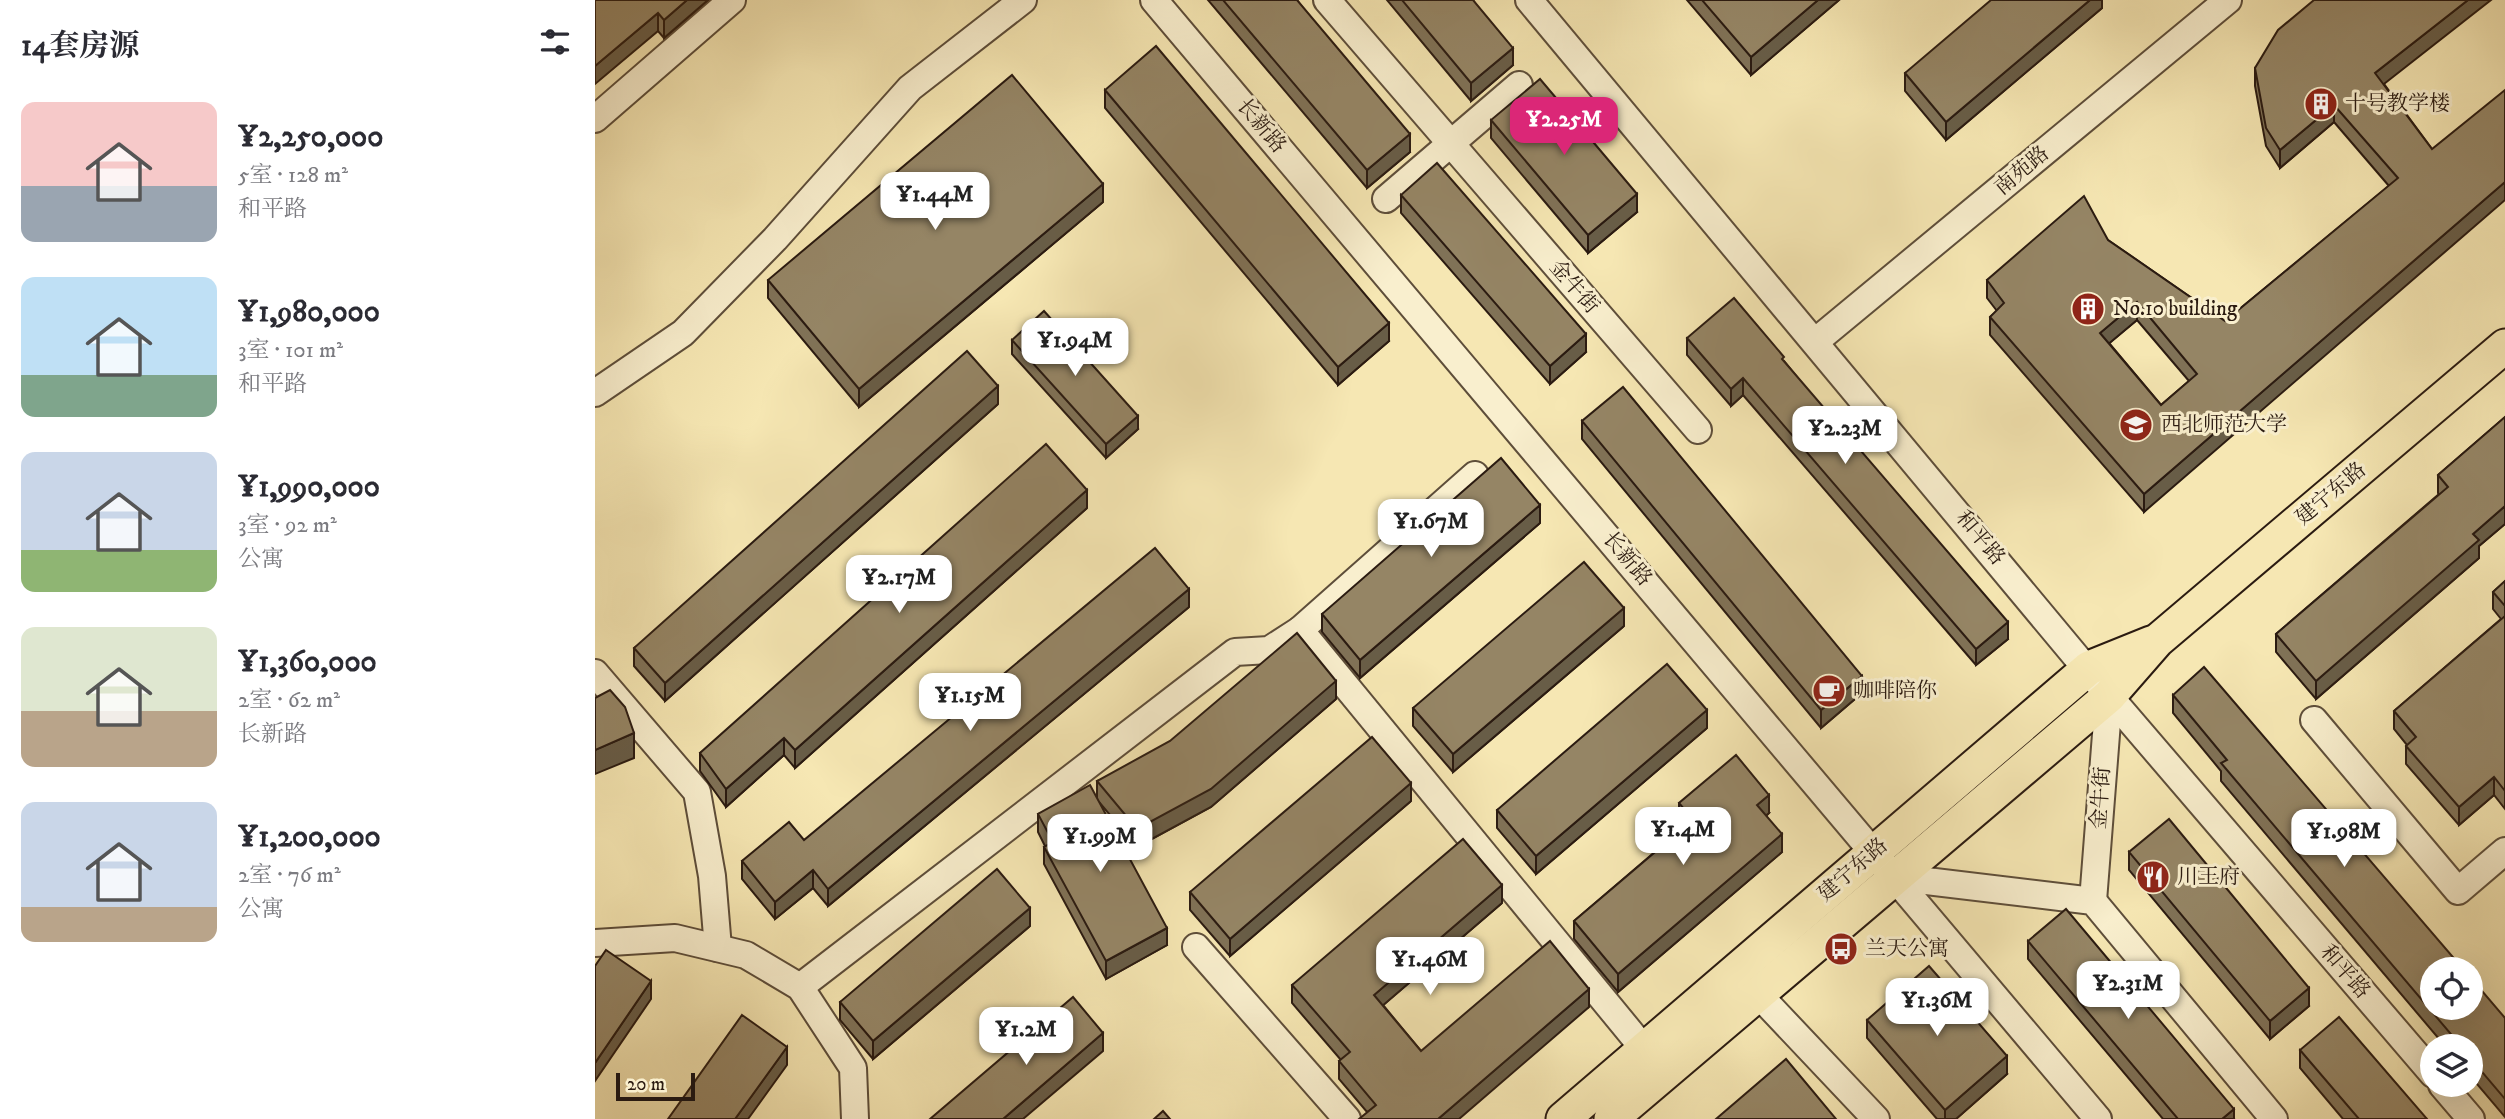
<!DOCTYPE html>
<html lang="zh">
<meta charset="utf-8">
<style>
:root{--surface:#fff;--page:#f7f7f7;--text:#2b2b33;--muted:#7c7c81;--accent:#db2777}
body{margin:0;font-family:"IM FELL DW Pica","Noto Serif SC",serif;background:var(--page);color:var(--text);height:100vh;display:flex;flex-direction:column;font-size:26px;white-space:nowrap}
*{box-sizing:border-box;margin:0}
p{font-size:23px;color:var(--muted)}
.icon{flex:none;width:38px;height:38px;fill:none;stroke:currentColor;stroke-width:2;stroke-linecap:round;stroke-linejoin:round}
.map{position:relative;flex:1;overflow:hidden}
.side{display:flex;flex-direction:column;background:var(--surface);width:595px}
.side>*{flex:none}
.controls{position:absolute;left:1825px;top:957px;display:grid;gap:14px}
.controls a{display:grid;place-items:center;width:63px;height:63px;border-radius:50%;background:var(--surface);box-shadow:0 7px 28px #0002;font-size:35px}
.scale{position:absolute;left:21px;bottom:18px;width:79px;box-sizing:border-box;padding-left:7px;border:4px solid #2b1b11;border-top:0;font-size:19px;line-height:24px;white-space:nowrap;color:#2b1b11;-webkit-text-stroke:5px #f9efce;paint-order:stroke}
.price{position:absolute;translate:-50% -60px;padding:0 16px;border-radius:14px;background:#fff;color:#222;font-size:23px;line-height:46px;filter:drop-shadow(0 2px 4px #0008)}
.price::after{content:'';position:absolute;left:50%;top:42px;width:21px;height:16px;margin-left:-10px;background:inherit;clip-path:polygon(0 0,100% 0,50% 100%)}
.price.active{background:var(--accent);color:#fff}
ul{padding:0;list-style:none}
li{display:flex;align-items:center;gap:21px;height:175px;padding:0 21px}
li span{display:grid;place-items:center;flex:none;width:196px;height:140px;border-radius:14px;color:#555}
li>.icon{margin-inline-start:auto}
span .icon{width:84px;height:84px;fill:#fffc;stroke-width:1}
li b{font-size:30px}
h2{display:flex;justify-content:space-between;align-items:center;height:84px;padding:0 21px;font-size:30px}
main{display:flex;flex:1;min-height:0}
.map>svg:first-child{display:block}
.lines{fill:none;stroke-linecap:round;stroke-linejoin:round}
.minor-casing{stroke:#5e4e3a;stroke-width:30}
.major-casing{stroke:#2b1b11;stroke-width:37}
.minor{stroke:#f9efce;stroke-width:26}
.major{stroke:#f6e7b3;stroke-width:33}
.wall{fill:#807257;stroke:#2b1b11;stroke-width:2;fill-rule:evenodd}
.shaded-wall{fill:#685d47;stroke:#2b1b11;stroke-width:2}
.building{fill:#958565;stroke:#2b1b11;stroke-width:2;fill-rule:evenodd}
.labels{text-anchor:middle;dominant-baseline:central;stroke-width:6;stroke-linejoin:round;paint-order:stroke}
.poi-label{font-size:21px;fill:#2b1b11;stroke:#f9efce;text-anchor:start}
.street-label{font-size:21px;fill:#2b1b11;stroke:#f9efce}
</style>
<main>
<section class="side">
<h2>14套房源<svg class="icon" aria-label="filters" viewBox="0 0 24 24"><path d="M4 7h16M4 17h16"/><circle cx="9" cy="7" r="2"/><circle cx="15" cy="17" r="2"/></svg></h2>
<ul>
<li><span style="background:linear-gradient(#f6c9c9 60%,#9aa5b1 0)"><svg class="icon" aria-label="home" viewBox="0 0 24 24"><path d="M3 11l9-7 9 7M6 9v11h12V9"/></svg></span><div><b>¥2,250,000</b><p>5室 · 128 m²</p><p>和平路</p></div></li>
<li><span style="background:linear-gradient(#bfe0f5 70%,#7fa58c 0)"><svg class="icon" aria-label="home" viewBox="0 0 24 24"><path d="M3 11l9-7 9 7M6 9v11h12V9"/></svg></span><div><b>¥1,980,000</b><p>3室 · 101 m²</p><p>和平路</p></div></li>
<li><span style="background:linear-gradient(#c9d6e8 70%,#8fb573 0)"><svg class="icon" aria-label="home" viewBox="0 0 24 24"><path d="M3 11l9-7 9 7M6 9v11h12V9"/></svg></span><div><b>¥1,990,000</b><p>3室 · 92 m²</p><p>公寓</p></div></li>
<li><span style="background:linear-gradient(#dfe7d0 60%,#b9a48a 0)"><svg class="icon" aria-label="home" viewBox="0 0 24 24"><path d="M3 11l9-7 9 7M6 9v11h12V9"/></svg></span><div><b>¥1,360,000</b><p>2室 · 62 m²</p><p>长新路</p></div></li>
<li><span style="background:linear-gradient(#c9d6e8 75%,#b9a48a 0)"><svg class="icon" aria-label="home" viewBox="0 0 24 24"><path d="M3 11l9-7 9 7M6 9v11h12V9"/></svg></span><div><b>¥1,200,000</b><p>2室 · 76 m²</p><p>公寓</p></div></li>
</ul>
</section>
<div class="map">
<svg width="1910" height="1119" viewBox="0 0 1910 1119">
<rect width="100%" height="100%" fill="#f6e7b3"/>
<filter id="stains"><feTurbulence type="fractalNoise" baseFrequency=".00286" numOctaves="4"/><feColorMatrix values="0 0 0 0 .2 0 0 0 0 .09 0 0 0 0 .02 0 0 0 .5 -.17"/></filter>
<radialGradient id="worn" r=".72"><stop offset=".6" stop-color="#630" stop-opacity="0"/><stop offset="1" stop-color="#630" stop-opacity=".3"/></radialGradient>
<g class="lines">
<defs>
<g id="minor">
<path d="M 559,0 L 1503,1119"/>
<path d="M 732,0 L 1103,430"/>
<path d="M 934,0 L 1514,696 L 1838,1074"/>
<path d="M 0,119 L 137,0"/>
<path d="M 791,199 L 924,85"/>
<path d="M 1221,341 L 1633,0"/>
<path d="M 0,393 L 88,333 L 180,239 L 315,88 L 428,0"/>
<path d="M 705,630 L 880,475"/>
<path d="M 0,673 L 102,792 L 117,876 L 123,948"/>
<path d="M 1719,720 L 1863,891 L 1910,851"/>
<path d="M 1298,877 L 1498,901 L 1679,1119"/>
<path d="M 1498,901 L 1514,696"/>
<path d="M 0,943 L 80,938 L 151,955 L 205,987 L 258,1068 L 260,1119"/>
<path d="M 601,947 L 752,1119"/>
<path d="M 205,987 L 640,652 L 674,650 L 705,630 L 1049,1049"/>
<path d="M 1162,993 L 1281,1119"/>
<path d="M 1847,1085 L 1876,1119"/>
</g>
<g id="major">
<path d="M 968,1119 L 1494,668 L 1556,643"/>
<path d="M 1016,1119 L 1514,696 L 1562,641 L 1910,346"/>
</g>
</defs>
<use href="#minor" class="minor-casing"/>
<use href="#major" class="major-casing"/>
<use href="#minor" class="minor"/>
<use href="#major" class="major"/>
</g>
<g class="wall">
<path d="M 0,0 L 113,0 L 69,38 L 63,31 Z"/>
<path d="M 613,0 L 702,0 L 815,152 L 772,188 Z"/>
<path d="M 792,0 L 878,0 L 918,65 L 876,101 Z"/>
<path d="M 1092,0 L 1244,0 L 1156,75 Z"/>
<path d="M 1507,0 L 1507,8 L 1351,140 L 1310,91 L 1310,73 Z"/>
<path d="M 1660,68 L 1789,84 L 1837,149 L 1549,512 L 1395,335 L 1395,317 L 1402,311 L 1392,298 L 1392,280 L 1513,240 L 1630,321 L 1794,186 L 1739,122 L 1685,168 L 1671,146 L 1660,86 ZM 1542,320 L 1594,381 L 1566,405 L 1514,343 Z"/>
<path d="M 510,90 L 794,341 L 743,385 L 510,108 Z"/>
<path d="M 896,120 L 1042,212 L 993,253 L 896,138 Z"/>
<path d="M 806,195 L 991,352 L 955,384 L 806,213 Z"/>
<path d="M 508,202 L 264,407 L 173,298 L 173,280 Z"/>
<path d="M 1092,338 L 1189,361 L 1413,639 L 1381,665 L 1148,395 L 1136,406 L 1092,355 Z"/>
<path d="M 417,340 L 543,429 L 511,458 L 417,354 Z"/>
<path d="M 403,404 L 70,701 L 39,666 L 39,648 Z"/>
<path d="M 1910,417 L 1910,524 L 1884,546 L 1884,558 L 1721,699 L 1681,652 L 1681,634 L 1844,494 L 1843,493 L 1843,475 Z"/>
<path d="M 987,421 L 1267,693 L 1226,728 L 987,439 Z"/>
<path d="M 492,508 L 200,768 L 189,755 L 131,807 L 105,771 L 105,753 Z"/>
<path d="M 945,523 L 765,678 L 727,632 L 727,614 Z"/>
<path d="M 1910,581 L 1910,809 L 1899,795 L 1864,825 L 1811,764 L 1811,746 L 1812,745 L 1799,729 L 1799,711 L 1906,619 L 1898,609 L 1898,592 Z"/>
<path d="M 594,607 L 233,906 L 218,888 L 180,919 L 147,879 L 147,861 L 209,840 Z"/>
<path d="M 1029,626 L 858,772 L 818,726 L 818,708 Z"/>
<path d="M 1578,695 L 1910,1018 L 1910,1117 L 1876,1077 L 1876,1046 L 1850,1046 L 1626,781 L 1626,771 L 1578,713 Z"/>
<path d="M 741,699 L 616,807 L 542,847 L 504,802 L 572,945 L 511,979 L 449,864 L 449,847 L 450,846 L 443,832 L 443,814 L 502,798 L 502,781 Z"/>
<path d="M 1112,728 L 941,874 L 902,828 L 902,810 Z"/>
<path d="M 816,801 L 635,956 L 595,910 L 595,892 Z"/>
<path d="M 1084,803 L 1174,813 L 1171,816 L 1187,852 L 1023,992 L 979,939 L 979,921 L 1089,827 L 1084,821 Z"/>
<path d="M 1534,852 L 1714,1006 L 1675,1039 L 1534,870 Z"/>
<path d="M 907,903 L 788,1005 L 826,1051 L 994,1007 L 772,1112 L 744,1079 L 744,1061 L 746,1060 L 697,1003 L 697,985 Z"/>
<path d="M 435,926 L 278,1059 L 245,1020 L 245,1002 Z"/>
<path d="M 1433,941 L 1639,1119 L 1568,1119 L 1433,959 Z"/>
<path d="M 1272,1020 L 1412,1074 L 1361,1119 L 1342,1119 L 1272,1038 Z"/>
<path d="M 1705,1050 L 1832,1119 L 1748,1119 L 1705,1068 Z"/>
</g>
<g class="shaded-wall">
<path d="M 92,0 L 113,0 L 69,38 L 69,20 Z"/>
<path d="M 1223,0 L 1244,0 L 1156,75 L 1156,57 Z"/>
<path d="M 1495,0 L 1507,0 L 1507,8 L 1351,140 L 1351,122 Z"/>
<path d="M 1873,0 L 1896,0 L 1780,91 L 1780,73 Z"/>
<path d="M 63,13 L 63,31 L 0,84 L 0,66 Z"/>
<path d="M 918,48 L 918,65 L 876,101 L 876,83 Z"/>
<path d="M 1739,105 L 1739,122 L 1685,168 L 1685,150 Z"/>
<path d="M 815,134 L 815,152 L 772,188 L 772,170 Z"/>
<path d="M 1910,182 L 1910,200 L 1549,512 L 1549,494 Z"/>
<path d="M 508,184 L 508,202 L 264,407 L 264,389 Z"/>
<path d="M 1042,194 L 1042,212 L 993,253 L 993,235 Z"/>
<path d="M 1542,302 L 1542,320 L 1505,351 L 1505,333 Z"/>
<path d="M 794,323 L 794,341 L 743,385 L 743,367 Z"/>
<path d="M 991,334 L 991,352 L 955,384 L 955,366 Z"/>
<path d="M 1148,378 L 1148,395 L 1136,406 L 1136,389 Z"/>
<path d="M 403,386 L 403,404 L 70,701 L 70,683 Z"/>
<path d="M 543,416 L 543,429 L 511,458 L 511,444 Z"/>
<path d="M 492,490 L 492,508 L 200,768 L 200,750 Z"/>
<path d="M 945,505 L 945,523 L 765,678 L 765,660 Z"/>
<path d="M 1910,506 L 1910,524 L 1884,546 L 1884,558 L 1721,699 L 1721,681 L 1878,534 Z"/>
<path d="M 594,589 L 594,607 L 233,906 L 233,889 Z"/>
<path d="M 1029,608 L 1029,626 L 858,772 L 858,754 Z"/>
<path d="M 1413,622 L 1413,639 L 1381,665 L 1381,649 Z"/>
<path d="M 1267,676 L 1267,693 L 1226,728 L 1226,710 Z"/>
<path d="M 741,681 L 741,699 L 616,807 L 542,847 L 542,829 Z"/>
<path d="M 1112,710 L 1112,728 L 941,874 L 941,856 Z"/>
<path d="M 39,733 L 39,758 L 0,774 L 0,750 Z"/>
<path d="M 189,738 L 189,755 L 131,807 L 131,789 Z"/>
<path d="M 1899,777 L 1899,795 L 1864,825 L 1864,807 Z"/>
<path d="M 816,783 L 816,801 L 635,956 L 635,939 Z"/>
<path d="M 1174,795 L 1174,813 L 1162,823 L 1162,805 Z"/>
<path d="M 1187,834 L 1187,852 L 1023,992 L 1023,974 Z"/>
<path d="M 218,870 L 218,888 L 180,919 L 180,902 Z"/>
<path d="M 907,885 L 907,903 L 779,1013 L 779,995 Z"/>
<path d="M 435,908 L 435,926 L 278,1059 L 278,1041 Z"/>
<path d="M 572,928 L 572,945 L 511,979 L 511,961 Z"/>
<path d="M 56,981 L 56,999 L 0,1081 L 0,1063 Z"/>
<path d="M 1714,988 L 1714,1006 L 1675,1039 L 1675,1021 Z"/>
<path d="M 994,989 L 994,1007 L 864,1119 L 843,1119 Z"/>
<path d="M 508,1033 L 508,1051 L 428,1119 L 408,1119 Z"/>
<path d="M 192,1047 L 192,1065 L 153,1119 L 140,1119 Z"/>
<path d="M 1412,1056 L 1412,1074 L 1361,1119 L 1350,1119 L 1350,1110 Z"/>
<path d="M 1639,1109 L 1639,1119 L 1627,1119 Z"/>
</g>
<g class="building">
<path d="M 0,0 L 92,0 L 69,20 L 63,13 L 0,66 Z"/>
<path d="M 628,0 L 702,0 L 815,134 L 772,170 Z"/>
<path d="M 807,0 L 878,0 L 918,48 L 876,83 Z"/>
<path d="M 1107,0 L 1223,0 L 1156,57 Z"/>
<path d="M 1396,0 L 1495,0 L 1351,122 L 1310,73 Z"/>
<path d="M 1719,0 L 1873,0 L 1780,73 L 1837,149 L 1910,90 L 1910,182 L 1549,494 L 1395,317 L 1409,303 L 1392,280 L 1489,196 L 1513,240 L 1630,321 L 1803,178 L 1739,105 L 1685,150 L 1671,128 L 1660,68 L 1683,30 ZM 1542,302 L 1602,374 L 1566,405 L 1505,333 Z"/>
<path d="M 561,46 L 794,323 L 743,367 L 510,90 Z"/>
<path d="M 417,75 L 508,184 L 264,389 L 173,280 Z"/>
<path d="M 945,79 L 1042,194 L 993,235 L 896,120 Z"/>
<path d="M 842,163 L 991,334 L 955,366 L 806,195 Z"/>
<path d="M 1139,298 L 1189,357 L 1187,359 L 1413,622 L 1381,649 L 1148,378 L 1136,389 L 1092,338 Z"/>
<path d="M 449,311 L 543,416 L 511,444 L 417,340 Z"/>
<path d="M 372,351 L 403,386 L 70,683 L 39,648 Z"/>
<path d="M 1028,387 L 1267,676 L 1226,710 L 987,421 Z"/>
<path d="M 1910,417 L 1910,506 L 1878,534 L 1884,540 L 1721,681 L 1681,634 L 1853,487 L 1843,475 Z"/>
<path d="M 451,444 L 492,490 L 200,750 L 189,738 L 131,789 L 105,753 Z"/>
<path d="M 906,458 L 945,505 L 765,660 L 727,614 Z"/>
<path d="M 560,548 L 594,589 L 233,889 L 218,870 L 180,902 L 147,861 L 194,822 L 209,840 Z"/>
<path d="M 989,562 L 1029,608 L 858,754 L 818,708 Z"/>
<path d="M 1910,581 L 1910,606 L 1898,592 Z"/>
<path d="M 1910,616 L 1910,791 L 1899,777 L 1864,807 L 1811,746 L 1821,737 L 1799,711 Z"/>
<path d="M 702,633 L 741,681 L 616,789 L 542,829 L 502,781 L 575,741 Z"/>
<path d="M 1072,664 L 1112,710 L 941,856 L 902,810 Z"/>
<path d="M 1609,667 L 1869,970 L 1838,970 L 1838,1008 L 1876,1008 L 1876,978 L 1910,1018 L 1910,1099 L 1876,1059 L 1876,1046 L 1866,1046 L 1626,763 L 1632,760 L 1578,695 Z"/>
<path d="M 15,690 L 30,707 L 39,733 L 0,750 L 0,698 Z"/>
<path d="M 777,737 L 816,783 L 635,939 L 595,892 Z"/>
<path d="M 1141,755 L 1174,795 L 1162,805 L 1187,834 L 1023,974 L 979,921 L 1098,820 L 1084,803 Z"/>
<path d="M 495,785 L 572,928 L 511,961 L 449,847 L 458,842 L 443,814 Z"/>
<path d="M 1574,819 L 1714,988 L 1675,1021 L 1534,852 Z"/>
<path d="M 868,839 L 907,885 L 779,995 L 826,1051 L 955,941 L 994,989 L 843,1119 L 764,1119 L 781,1105 L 744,1061 L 755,1052 L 697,985 Z"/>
<path d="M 402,869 L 435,908 L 278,1041 L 245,1002 Z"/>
<path d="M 1471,909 L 1639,1109 L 1627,1119 L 1583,1119 L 1433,941 Z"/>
<path d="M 11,950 L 56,981 L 0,1063 L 0,966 Z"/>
<path d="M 1334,966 L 1412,1056 L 1350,1110 L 1272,1020 Z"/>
<path d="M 478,997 L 508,1033 L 408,1119 L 335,1119 Z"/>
<path d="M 147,1015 L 192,1047 L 140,1119 L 73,1119 Z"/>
<path d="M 1744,1017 L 1832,1119 L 1764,1119 L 1705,1050 Z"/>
<path d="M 1191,1059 L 1241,1119 L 1121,1119 Z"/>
<path d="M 568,1111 L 575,1119 L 559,1119 Z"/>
</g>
<defs>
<symbol id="building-disc" viewBox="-11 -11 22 22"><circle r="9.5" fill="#8f2418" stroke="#f9efce"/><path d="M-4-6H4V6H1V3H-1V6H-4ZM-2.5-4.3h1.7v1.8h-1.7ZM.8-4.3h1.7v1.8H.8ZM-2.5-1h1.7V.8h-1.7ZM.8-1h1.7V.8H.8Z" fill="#fff"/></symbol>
<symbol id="university-disc" viewBox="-11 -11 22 22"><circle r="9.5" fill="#8f2418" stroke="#f9efce"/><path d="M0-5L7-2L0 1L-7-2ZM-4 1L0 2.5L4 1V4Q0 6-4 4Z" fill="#fff"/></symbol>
<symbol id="cafe-disc" viewBox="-11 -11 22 22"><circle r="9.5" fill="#8f2418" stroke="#f9efce"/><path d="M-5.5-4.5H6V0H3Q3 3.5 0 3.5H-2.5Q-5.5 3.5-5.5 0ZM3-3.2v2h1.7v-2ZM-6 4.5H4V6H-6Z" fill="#fff"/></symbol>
<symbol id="restaurant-disc" viewBox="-11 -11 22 22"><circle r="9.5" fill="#8f2418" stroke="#f9efce"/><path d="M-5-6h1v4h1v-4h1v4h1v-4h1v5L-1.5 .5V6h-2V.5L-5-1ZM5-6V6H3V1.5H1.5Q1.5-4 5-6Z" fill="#fff"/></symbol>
<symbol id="bus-disc" viewBox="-11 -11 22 22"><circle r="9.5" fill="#8f2418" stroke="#f9efce"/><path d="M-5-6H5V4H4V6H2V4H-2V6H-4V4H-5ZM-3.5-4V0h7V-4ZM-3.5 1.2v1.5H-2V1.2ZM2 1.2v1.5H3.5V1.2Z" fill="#fff"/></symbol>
</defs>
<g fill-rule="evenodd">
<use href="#building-disc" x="1707" y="85" width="38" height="38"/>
<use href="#building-disc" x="1474" y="290" width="38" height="38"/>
<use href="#university-disc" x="1522" y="406" width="38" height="38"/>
<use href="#cafe-disc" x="1215" y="672" width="38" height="38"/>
<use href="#restaurant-disc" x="1539" y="858" width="38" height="38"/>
<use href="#bus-disc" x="1227" y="930" width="38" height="38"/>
</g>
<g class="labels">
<g class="poi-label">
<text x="1750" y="104">十号教学楼</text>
<text x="1518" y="309">No.10 building</text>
<text x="1566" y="425">西北师范大学</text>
<text x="1258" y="691">咖啡陪你</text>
<text x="1582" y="877">川王府</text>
<text x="1270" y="949">兰天公寓</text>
</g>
<g class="street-label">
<text transform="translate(666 126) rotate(50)">长新路</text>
<text transform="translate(1427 171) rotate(-40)">南苑路</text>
<text transform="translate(979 287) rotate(49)">金牛街</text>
<text transform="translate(1736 494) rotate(-40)">建宁东路</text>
<text transform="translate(1385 538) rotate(50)">和平路</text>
<text transform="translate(1032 559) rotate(50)">长新路</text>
<text transform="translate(1506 798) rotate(-86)">金牛街</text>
<text transform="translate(1258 870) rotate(-41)">建宁东路</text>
<text transform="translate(1750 972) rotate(49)">和平路</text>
</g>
</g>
<rect width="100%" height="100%" filter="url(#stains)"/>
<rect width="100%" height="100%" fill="url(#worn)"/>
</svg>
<div class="controls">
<a><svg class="icon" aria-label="locate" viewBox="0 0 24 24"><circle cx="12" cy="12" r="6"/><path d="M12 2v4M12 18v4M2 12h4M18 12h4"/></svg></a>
<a><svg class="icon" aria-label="layers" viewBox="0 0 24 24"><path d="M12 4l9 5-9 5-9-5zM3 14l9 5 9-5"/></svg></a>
</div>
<div class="scale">20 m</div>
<b class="price active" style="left:969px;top:157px">¥2.25M</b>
<b class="price" style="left:340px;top:232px">¥1.44M</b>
<b class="price" style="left:480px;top:378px">¥1.94M</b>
<b class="price" style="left:1250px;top:466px">¥2.23M</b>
<b class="price" style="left:836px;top:559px">¥1.67M</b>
<b class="price" style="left:304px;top:615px">¥2.17M</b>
<b class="price" style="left:375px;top:733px">¥1.15M</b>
<b class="price" style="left:1088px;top:867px">¥1.4M</b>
<b class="price" style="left:1749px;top:869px">¥1.98M</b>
<b class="price" style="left:505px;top:874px">¥1.99M</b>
<b class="price" style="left:835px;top:997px">¥1.46M</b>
<b class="price" style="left:1533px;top:1021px">¥2.31M</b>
<b class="price" style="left:1342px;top:1038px">¥1.36M</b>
<b class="price" style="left:431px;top:1067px">¥1.2M</b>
</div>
</main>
